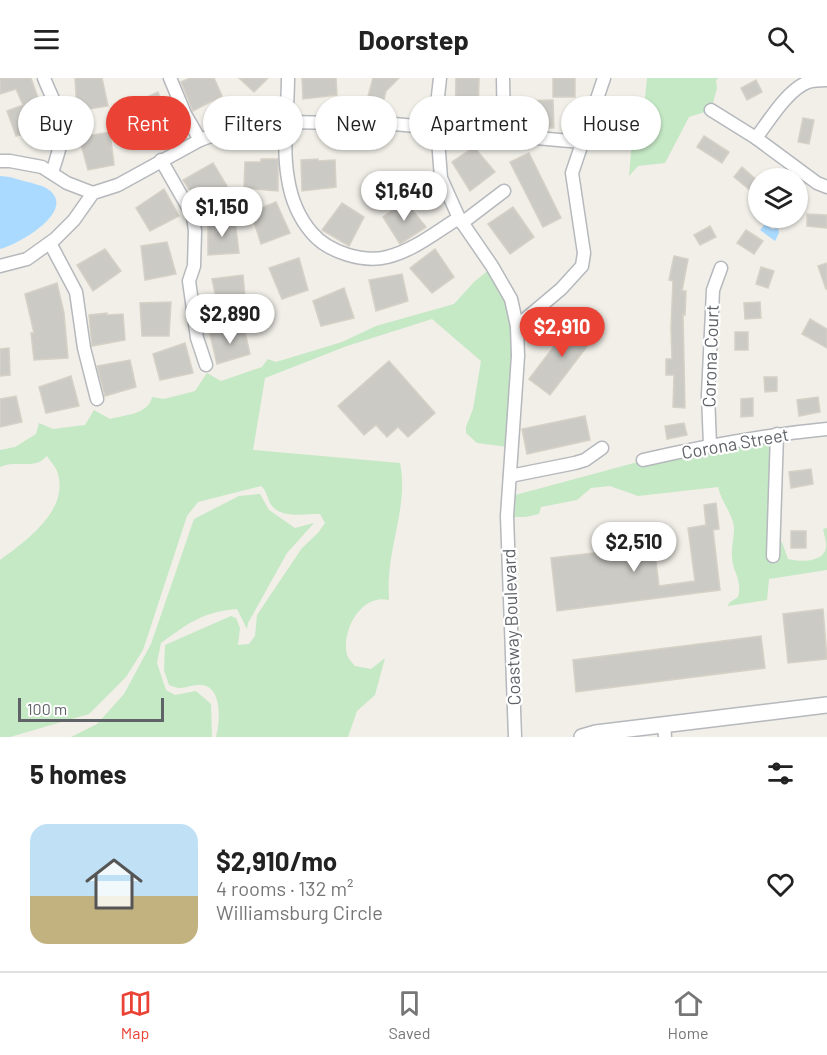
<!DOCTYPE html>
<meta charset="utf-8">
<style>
:root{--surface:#fff;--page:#f2f2f2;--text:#222;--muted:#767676;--line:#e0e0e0;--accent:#ea4335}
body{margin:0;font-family:Barlow,sans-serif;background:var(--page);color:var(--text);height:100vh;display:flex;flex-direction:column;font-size:22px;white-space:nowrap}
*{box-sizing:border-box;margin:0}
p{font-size:20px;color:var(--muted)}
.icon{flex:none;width:33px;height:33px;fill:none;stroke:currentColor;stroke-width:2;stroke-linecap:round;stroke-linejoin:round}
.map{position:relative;height:659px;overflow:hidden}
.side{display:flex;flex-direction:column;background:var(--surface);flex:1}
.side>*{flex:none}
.top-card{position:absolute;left:18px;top:18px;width:792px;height:54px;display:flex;gap:12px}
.buttons{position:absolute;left:748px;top:90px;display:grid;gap:12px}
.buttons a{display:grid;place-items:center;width:60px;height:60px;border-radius:50%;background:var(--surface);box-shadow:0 2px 4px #0004;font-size:30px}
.scale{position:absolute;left:18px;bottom:15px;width:146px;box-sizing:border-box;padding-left:6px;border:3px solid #5f6368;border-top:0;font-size:16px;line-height:21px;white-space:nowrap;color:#5f6368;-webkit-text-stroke:4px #fff;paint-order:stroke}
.price{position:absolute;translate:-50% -51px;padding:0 14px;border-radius:21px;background:#fff;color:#222;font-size:20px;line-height:39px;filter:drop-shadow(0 2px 3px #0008)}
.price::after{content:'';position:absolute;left:50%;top:36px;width:18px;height:14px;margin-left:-9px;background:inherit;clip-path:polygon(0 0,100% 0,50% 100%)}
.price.on{background:var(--accent);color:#fff}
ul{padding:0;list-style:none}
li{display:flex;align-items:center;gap:18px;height:150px;padding:0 30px}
li span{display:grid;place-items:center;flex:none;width:168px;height:120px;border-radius:18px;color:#555}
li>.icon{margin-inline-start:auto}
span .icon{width:72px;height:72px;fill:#fffc;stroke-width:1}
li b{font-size:26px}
h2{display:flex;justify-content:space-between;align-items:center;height:72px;padding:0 30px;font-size:26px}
.chip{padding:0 21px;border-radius:27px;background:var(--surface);box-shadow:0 2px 4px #0004;font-size:21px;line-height:54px}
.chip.on{background:var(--accent);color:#fff}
header{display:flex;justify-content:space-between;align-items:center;height:78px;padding:0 30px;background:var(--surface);font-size:27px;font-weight:700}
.tabs{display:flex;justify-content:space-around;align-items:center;height:84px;border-top:2px solid var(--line);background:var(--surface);font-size:16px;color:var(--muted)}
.tabs a{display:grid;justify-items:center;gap:3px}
.tabs .on{color:var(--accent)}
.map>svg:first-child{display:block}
.green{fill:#c5e8c5}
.water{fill:#aadaff}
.building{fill:#cccac5;stroke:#d6d1c6;stroke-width:1.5}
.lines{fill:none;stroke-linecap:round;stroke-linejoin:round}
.minor-casing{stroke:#b5b8bc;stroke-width:15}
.tertiary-casing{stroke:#b5b8bc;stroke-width:18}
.minor{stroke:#fff;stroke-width:12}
.tertiary{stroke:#fff;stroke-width:15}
.labels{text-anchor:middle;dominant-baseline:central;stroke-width:4.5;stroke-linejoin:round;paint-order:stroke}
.street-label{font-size:18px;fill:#5f6368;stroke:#fff}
</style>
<header><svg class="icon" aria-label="menu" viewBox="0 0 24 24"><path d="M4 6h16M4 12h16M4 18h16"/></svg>Doorstep<svg class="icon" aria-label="search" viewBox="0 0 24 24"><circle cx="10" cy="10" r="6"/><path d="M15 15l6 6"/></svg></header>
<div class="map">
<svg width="827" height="659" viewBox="0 0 827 659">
<rect width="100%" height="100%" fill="#f1efe8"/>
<g class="green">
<path d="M 647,0 L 718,0 L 716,3 L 717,10 L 711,32 L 689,39 L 665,85 L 638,88 L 629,98 L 632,62 L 643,40 Z"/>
<path d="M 491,190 L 515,241 L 509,369 L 477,365 L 466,355 L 466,349 L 473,331 L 481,283 L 432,241 L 347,268 L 265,300 L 253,372 L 400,385 C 408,423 391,461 389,499 C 388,506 389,515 389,522 C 361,515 341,553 347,577 C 349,581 352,585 355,588 L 371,591 L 385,580 L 375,617 L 357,633 L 348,659 L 216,659 C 220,645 223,608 201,607 C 187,606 184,614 169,607 L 164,592 L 165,567 L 231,538 L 236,540 L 240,550 L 238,567 L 249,566 L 255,558 L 257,537 L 302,470 L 318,455 L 325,445 L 320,436 C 303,436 279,441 270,425 C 267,418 266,412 261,408 L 198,424 L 187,438 L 143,572 L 126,599 L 89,636 L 10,659 L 0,659 L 0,482 C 26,463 71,431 57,393 C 55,388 50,383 47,378 C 44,380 42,383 39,384 C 27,389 14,382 0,389 L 0,372 L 15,369 L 36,356 L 39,345 L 53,351 L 85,347 L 94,332 L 110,341 C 125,337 149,336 152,319 L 164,321 L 195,313 L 207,295 L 221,303 L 262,289 L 268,281 L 276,284 L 342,264 L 376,248 L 454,226 L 474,204 Z"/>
<path d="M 776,358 L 776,460 L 782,464 L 788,481 C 799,484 823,485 826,470 C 827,464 824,457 823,451 L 827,450 L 827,492 L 769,501 L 767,522 L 728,528 L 729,525 L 738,519 C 743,501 732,494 732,478 C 731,467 736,454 733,444 C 729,431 721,422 718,409 L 638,418 L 610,408 L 591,410 L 577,422 L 541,429 L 539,436 L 525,439 L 508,439 L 508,419 L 634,385 Z"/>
<path d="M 260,416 L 269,432 L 295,450 L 314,445 L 287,475 L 248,545 L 247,551 L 237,531 C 202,534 189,545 161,565 L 157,585 L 166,612 L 175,617 L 196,613 L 211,626 L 212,659 L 71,659 L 97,646 L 124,616 L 151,566 L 194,441 L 239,418 Z"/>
</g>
<g class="water">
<path d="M 0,98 C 10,98 19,102 28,104 C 34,106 41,107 46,110 C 81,131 18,167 0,171 Z"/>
<path d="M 765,146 L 772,151 L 778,150 L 779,155 L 775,163 L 760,152 Z"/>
</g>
<g class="building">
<path d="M 0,0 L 31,0 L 48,49 L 16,58 L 7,33 L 23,27 L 16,11 L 0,16 Z"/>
<path d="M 75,0 L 102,0 L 108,28 L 77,33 Z"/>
<path d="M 190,0 L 214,0 L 222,18 L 193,33 L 181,4 Z"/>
<path d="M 239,0 L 268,0 L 254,14 Z"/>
<path d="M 302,0 L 336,0 L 337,17 L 303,21 Z"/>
<path d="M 373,0 L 399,0 L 386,13 L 381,34 L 365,30 Z"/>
<path d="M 456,0 L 479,0 L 478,42 L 455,41 Z"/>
<rect x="553" y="0" width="22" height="19"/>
<path d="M 756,2 L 762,14 L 747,22 L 741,10 Z"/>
<path d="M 158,14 L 169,43 L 136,53 L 127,28 Z"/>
<path d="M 553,22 L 554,50 L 517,50 L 517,23 Z"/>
<path d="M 803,40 L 814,42 L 809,66 L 798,64 Z"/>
<path d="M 110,54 L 114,87 L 88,92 L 79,59 Z"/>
<path d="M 704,58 L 729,74 L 722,85 L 697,69 Z"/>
<path d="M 474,69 L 495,94 L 470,113 L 452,84 Z"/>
<path d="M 529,75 L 561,140 L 543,149 L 510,84 Z"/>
<path d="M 261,81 L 278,81 L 278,113 L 244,110 L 245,84 L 261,84 Z"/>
<path d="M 318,81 L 318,83 L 335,82 L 336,109 L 302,113 L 301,82 Z"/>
<path d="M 213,85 L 227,108 L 200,128 L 183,102 Z"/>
<path d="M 742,89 L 759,104 L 751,113 L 734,99 Z"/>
<path d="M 164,111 L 179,138 L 150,153 L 136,130 Z"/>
<path d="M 405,123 L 426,149 L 400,166 L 383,139 Z"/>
<path d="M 276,124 L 290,155 L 261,166 L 251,134 Z"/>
<path d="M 342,125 L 364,139 L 349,168 L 322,152 Z"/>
<path d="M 513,129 L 534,159 L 510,176 L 488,146 Z"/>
<path d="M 807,136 L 827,137 L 827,150 L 807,148 Z"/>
<path d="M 235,142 L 239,175 L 208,177 L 208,143 Z"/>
<path d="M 710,148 L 716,159 L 700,167 L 694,157 Z"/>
<path d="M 746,152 L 763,163 L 754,176 L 737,165 Z"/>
<path d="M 167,164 L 176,196 L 145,202 L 141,168 Z"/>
<path d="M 105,171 L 121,193 L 93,213 L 77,187 Z"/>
<path d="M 435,171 L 454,199 L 432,215 L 410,190 Z"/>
<path d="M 674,178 L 688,181 L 682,213 L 686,213 L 685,237 L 683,237 L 685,330 L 673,329 L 674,297 L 666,297 L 666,281 L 672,281 L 671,250 L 673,203 L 669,202 Z"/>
<path d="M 299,180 L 308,212 L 282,221 L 269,190 Z"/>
<path d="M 827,185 L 827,210 L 826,211 L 818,188 Z"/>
<path d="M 761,189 L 774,193 L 768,210 L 756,206 Z"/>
<path d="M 402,196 L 408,223 L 376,233 L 369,202 Z"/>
<path d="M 243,197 L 246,230 L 219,234 L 212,201 Z"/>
<path d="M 57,205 L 64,235 L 68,280 L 34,282 L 31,255 L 34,255 L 25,216 Z"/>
<path d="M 344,210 L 354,240 L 321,248 L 313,223 Z"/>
<path d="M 171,224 L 169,258 L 142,258 L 140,225 Z"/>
<path d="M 760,224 L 761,240 L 745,241 L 744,225 Z"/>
<path d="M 107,235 L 107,237 L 123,236 L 125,262 L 92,268 L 89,237 Z"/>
<path d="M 810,241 L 827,251 L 827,270 L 802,256 Z"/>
<path d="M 574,242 L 595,258 L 550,317 L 529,301 Z"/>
<path d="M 244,250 L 250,276 L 217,286 L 210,256 Z"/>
<rect x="735" y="254" width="13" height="18"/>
<path d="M 185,265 L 193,295 L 160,302 L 153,276 Z"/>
<path d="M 9,270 L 10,297 L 0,298 L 0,271 Z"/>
<path d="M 130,282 L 136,309 L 105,318 L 97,288 Z"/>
<path d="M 389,283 L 435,335 L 408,359 L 398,349 L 387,359 L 376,347 L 364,357 L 338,328 Z"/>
<path d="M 71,298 L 79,328 L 46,335 L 39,309 Z"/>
<path d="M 764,299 L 777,299 L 777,313 L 765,314 Z"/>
<path d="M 16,318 L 22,344 L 0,349 L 0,321 Z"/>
<path d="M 818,319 L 820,334 L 799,338 L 797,322 Z"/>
<path d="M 753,320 L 753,338 L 741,339 L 741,321 Z"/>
<path d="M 585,338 L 590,362 L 527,376 L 522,351 Z"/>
<path d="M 684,345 L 687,357 L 667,361 L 665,348 Z"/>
<path d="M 811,391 L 813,406 L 791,410 L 789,394 Z"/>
<path d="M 716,425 L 719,451 L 713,452 L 720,512 L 557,533 L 551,480 L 654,468 L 659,508 L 695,503 L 688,450 L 706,447 L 704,427 Z"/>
<rect x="791" y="453" width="15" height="17"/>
<path d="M 823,531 L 827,581 L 788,585 L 783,536 Z"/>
<path d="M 761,558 L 765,590 L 576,614 L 573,582 Z"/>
</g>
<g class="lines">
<defs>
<g id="minor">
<path d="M 44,0 C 50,16 60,33 62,49 C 63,64 56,81 52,95"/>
<path d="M 170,0 L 185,36 L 200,62"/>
<path d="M 288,0 C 288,33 282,68 288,101 C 291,120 299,140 312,155 C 328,174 363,185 387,179 C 413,173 437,153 459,140"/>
<path d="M 440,0 L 436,36 L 441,100 L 459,140 L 492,188 L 511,221 L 517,248 L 518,278 L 507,438 L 515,659"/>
<path d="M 503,0 L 504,57"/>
<path d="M 711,32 L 756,60 L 817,105 L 827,109"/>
<path d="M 756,60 C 769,43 787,12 808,4 C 814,2 821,2 827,2"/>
<path d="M 161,82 L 193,138 L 195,153 L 194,188 L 189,203 L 197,260 L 206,287"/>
<path d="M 0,83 L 10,83 L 42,89 L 67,105 L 93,115"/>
<path d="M 462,145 L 504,113"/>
<path d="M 50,165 L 76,214 L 84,270 L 97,321"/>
<path d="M 0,188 L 27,181 L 55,161 L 74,142 L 93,115 L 118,107 L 200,62 L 236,49 L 287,44 L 394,46 L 426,49 L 436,58 L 446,62 L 504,57 L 581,64"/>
<path d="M 517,248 L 561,211 L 582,188 L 584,175 L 572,95 L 604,0"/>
<path d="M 710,367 L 708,317 L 713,212 L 721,190"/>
<path d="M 643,382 C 704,368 764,357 827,351"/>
<path d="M 510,398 L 575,385 L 585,382 L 602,370"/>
<path d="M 773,478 L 777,356"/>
<path d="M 664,647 L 665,659"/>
</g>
<path id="tertiary" d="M 582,659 L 596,655 L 827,627"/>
</defs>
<use href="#minor" class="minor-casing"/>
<use href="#tertiary" class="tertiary-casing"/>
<use href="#minor" class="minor"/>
<use href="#tertiary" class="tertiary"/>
</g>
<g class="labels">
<g class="street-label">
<text transform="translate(710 278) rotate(-88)">Corona Court</text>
<text transform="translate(735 365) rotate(-10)">Corona Street</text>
<text transform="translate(511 549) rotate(-92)">Coastway Boulevard</text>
</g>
</g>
</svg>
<div class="buttons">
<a><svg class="icon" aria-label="layers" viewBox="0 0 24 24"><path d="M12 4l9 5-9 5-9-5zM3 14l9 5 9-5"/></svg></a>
</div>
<div class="scale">100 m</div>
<b class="price" style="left:404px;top:144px">$1,640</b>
<b class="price" style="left:222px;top:160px">$1,150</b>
<b class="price" style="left:230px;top:267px">$2,890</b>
<b class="price on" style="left:562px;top:280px">$2,910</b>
<b class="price" style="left:634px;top:495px">$2,510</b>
<div class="top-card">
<a class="chip">Buy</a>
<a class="chip on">Rent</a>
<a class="chip">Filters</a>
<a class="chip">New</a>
<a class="chip">Apartment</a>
<a class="chip">House</a>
</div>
</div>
<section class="side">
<h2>5 homes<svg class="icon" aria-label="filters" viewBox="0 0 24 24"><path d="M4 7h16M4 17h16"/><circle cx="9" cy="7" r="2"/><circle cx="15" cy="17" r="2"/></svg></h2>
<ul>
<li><span style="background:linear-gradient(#bfe0f5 60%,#c2b280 0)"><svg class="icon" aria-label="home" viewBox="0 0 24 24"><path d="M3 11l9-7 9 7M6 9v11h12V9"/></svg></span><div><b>$2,910/mo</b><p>4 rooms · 132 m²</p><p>Williamsburg Circle</p></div><svg class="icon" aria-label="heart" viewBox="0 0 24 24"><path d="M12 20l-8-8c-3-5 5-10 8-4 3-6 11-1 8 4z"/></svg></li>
</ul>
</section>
<nav class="tabs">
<a class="on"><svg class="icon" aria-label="map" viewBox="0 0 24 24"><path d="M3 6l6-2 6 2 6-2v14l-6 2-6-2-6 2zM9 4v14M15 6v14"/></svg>Map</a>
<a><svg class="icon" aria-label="saved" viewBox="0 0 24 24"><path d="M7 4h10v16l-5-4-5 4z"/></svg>Saved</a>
<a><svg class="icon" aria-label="home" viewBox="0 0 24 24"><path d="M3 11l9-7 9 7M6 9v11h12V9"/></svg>Home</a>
</nav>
